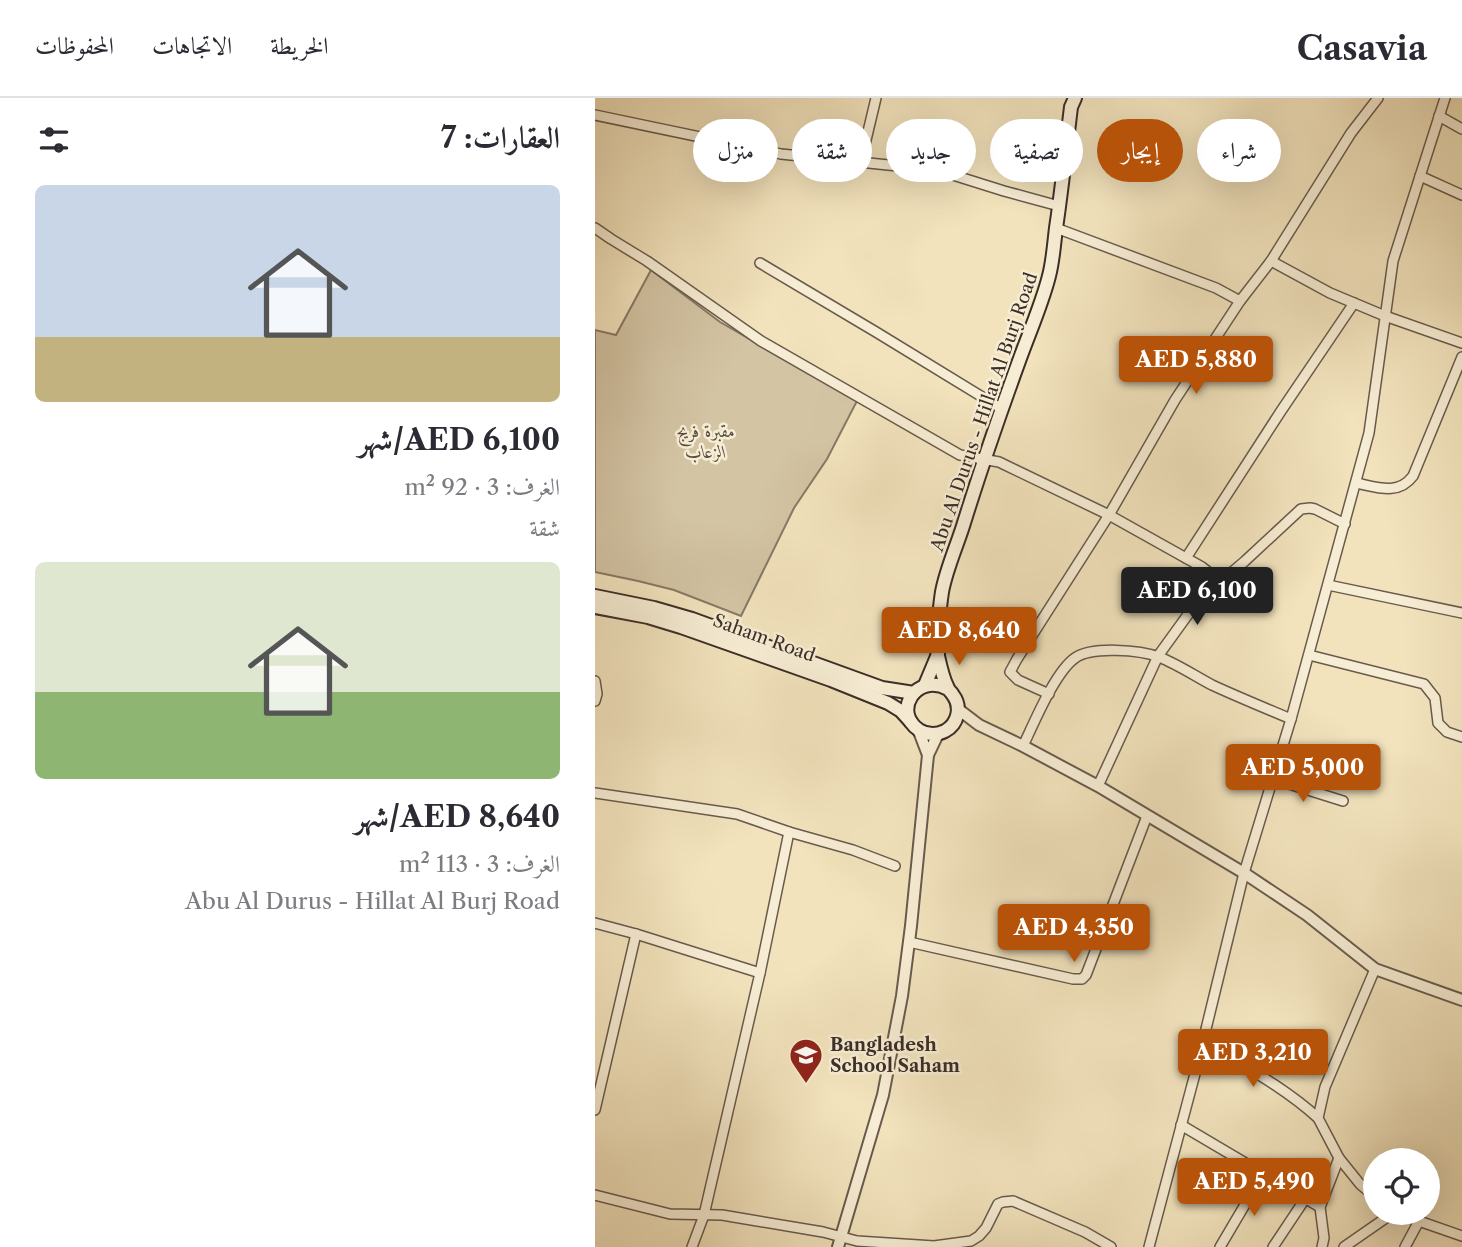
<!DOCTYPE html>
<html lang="ar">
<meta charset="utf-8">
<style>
:root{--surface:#fff;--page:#f7f7f7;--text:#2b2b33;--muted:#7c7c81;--line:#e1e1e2;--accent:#b45309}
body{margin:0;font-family:"Libre Caslon Text",Amiri,serif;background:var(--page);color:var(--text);direction:rtl;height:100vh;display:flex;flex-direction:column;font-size:26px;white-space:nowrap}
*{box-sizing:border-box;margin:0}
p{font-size:23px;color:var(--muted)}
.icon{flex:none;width:38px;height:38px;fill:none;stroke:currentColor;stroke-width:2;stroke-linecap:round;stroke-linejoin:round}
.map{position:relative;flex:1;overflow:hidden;direction:ltr}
.side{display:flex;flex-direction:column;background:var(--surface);width:595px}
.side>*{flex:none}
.top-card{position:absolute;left:21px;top:21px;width:665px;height:63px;direction:rtl;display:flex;gap:14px}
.controls{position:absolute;left:768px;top:1050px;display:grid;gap:14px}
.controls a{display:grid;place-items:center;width:77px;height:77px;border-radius:50%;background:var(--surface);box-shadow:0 7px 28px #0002;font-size:35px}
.price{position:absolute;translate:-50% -60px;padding:0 16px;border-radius:7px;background:var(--accent);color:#fff;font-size:23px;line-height:46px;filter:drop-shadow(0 2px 4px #0008)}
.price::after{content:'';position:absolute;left:50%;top:42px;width:21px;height:16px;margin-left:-10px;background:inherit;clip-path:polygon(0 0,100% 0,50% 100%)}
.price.active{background:#222;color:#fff}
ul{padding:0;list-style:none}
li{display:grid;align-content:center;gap:14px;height:371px;padding:0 35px}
li span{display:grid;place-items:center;height:217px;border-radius:10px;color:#555}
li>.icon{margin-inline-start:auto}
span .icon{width:126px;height:126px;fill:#fffc;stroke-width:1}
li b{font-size:30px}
h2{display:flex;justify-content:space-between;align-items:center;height:84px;padding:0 35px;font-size:30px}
.chip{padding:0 24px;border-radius:32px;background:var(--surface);box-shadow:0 7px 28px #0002;font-size:24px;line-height:63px}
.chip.active{background:var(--accent);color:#fff}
header{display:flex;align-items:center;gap:42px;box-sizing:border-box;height:98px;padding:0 35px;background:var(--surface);border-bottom:2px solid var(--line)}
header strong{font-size:33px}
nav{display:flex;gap:38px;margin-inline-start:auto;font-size:24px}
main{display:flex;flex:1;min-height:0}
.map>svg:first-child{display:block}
.green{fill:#d3c4a4;stroke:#867966;stroke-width:2}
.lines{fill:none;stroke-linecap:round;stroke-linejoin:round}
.minor-casing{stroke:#685b4d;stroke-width:12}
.tertiary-casing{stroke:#685b4d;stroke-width:14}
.secondary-casing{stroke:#3a2e28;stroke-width:16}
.minor{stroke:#f7edd4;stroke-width:9}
.tertiary{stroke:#f7edd4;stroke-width:10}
.secondary{stroke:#f7edd4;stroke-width:12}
.labels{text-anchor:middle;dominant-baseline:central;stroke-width:5;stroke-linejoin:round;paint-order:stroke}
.street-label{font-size:18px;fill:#3a2e28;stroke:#f7edd4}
.park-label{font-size:18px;font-style:italic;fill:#594c41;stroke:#f7edd4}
.poi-label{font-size:18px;font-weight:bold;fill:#3a2e28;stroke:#f7edd4;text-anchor:start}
</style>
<header>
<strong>Casavia</strong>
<nav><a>الخريطة</a><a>الاتجاهات</a><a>المحفوظات</a></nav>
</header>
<main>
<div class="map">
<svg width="867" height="1149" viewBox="0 0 867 1149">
<rect width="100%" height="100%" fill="#f2e3bd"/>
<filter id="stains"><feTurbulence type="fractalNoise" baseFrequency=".00286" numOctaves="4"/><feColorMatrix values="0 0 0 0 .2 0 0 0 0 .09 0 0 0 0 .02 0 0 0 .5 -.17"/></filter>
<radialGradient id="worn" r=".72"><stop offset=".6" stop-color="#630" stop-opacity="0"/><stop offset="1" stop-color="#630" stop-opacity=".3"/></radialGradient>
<path class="green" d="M 56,172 L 125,224 L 262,303 L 232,361 L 199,410 L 146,518 L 79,492 L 43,483 L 0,474 L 0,232 L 21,237 Z"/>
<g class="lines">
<defs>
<g id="minor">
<path d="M 0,17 L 186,56 L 342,72 L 409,93 L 464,108"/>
<path d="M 844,18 L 867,31"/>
<path d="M 266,63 L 281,0"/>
<path d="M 825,78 L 867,97"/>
<path d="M 0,130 L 16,141 L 52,163 L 166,243 L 365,357 L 404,364 L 514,417 L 607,469 L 626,484"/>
<path d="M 461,130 L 621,190 L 645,203"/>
<path d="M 676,163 L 735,195 L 790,218 L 867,245"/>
<path d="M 165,165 L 281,234 L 407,311"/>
<path d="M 761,385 C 782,389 803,398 818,378 L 867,259"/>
<path d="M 591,460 L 686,313 L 759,205"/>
<path d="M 733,487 L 867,515"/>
<path d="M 714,557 L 829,586 L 840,600 L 843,625 L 852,634 L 867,639"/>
<path d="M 0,583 L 2,596 L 0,603"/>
<path d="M 454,596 L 423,582 L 415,574 L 422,561 L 514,417 L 580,302 L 645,203 L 676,163 L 756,35 L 783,0"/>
<path d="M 428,648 C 439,625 460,574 480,560 C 497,548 545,552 564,559 C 582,566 600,578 617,587 C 643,599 670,610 696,621"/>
<path d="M 678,681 L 748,703"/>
<path d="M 503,688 L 563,558 L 602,504 L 650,463 L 706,411 L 715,410 L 720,411 L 750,426"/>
<path d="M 0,695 L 142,716 L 194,734 L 258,752 L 300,768"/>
<path d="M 0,825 L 41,836 L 165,875 L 109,1117 L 97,1149"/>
<path d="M 314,844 L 478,881 L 487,881 L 491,877 L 552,718"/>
<path d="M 780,871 L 730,989 L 723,1020 L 744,1060 L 765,1086 L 780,1099"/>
<path d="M 165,875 L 194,734"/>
<path d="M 608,943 C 647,967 689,989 723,1020"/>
<path d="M 0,1012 L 41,836"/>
<path d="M 586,1027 L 725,1109"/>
<path d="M 0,1097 L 75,1116 L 127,1117 L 228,1134 L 262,1143 L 339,1148 L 376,1143 L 384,1138 L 391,1130 L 403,1106 L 408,1104 L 418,1103 L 490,1134 L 516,1149"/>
<path d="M 801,1115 L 867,1138"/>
<path d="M 554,1149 L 601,972 L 649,775 L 696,621 L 774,335 L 798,163 L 850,0"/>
<path d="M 625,1149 L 668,1076"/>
<path d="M 678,1149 L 710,1101"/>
<path d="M 727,1149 L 729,1140 L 725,1109 L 744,1060"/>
<path d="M 749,1149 L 798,1115"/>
<path d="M 810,1149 L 824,1123"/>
</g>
<g id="tertiary">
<path d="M 363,611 L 384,627 L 428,648 L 503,688 L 649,775 L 712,817 L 780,871 L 867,902"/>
<path d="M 323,631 L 333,657"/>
<path d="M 243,1149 L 288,997 L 307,898 L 316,828 L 333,657 L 343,636"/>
</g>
<g id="secondary">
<path d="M 0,498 L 59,510 L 97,521 L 287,590 L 319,595"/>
<path d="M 0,509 L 53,519 L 86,529 L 236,582 L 293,605 L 306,613 L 316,624"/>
<path d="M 330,587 L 343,556"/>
<path d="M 353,591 C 321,574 297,614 324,632 C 332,637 342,637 350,633 C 363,626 367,609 358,597 C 354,591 355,595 352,588 C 348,580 345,567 343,558 C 341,546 345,507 347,494 C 351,472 361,450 368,428 C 385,373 404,318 424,263 C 434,235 447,206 454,178 C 458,163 459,146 461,130 C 467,90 471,50 476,9 L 480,0"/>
</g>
</defs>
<use href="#minor" class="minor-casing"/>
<use href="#tertiary" class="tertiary-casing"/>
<use href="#secondary" class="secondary-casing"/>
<use href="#minor" class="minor"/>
<use href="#tertiary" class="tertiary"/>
<use href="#secondary" class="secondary"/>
</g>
<defs>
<symbol id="school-pin" viewBox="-11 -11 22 30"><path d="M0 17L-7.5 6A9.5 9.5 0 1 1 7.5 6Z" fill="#8f2418" stroke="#f7edd4"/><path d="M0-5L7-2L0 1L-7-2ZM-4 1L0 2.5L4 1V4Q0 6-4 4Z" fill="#fff"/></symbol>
</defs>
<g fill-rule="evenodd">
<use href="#school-pin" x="192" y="938" width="38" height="52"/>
</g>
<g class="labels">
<g class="street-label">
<text transform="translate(389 314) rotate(-71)">Abu Al Durus - Hillat Al Burj Road</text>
<text transform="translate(169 540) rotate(20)">Saham Road</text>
</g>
<g class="park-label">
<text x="111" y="333">مقبرة فريج<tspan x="111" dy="21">الزعاب</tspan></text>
</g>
<g class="poi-label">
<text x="235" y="947">Bangladesh<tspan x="235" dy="21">School Saham</tspan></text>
</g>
</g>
<rect width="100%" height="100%" filter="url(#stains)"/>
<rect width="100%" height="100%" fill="url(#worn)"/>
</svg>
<div class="controls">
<a><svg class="icon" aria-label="locate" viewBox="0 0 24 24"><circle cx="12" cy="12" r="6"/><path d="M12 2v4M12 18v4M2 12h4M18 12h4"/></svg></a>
</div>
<b class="price" style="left:601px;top:298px">AED 5,880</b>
<b class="price active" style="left:602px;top:529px">AED 6,100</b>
<b class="price" style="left:364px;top:569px">AED 8,640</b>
<b class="price" style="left:708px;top:706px">AED 5,000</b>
<b class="price" style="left:479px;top:866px">AED 4,350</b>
<b class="price" style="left:658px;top:991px">AED 3,210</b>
<b class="price" style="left:659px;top:1120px">AED 5,490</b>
<div class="top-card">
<a class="chip">شراء</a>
<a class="chip active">إيجار</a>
<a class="chip">تصفية</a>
<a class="chip">جديد</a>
<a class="chip">شقة</a>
<a class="chip">منزل</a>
</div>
</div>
<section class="side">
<h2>العقارات: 7<svg class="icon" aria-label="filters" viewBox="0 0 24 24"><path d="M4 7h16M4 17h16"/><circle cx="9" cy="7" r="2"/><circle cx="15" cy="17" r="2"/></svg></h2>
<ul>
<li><span style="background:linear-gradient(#c9d6e8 70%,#c2b280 0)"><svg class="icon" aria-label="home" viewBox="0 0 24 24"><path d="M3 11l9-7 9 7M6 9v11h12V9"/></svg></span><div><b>AED 6,100/شهر</b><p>الغرف: 3 · 92 m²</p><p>شقة</p></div></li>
<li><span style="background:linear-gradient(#dfe7d0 60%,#8fb573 0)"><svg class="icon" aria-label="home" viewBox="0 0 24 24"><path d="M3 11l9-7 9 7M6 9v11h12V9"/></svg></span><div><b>AED 8,640/شهر</b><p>الغرف: 3 · 113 m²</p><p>Abu Al Durus - Hillat Al Burj Road</p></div></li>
</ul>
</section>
</main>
